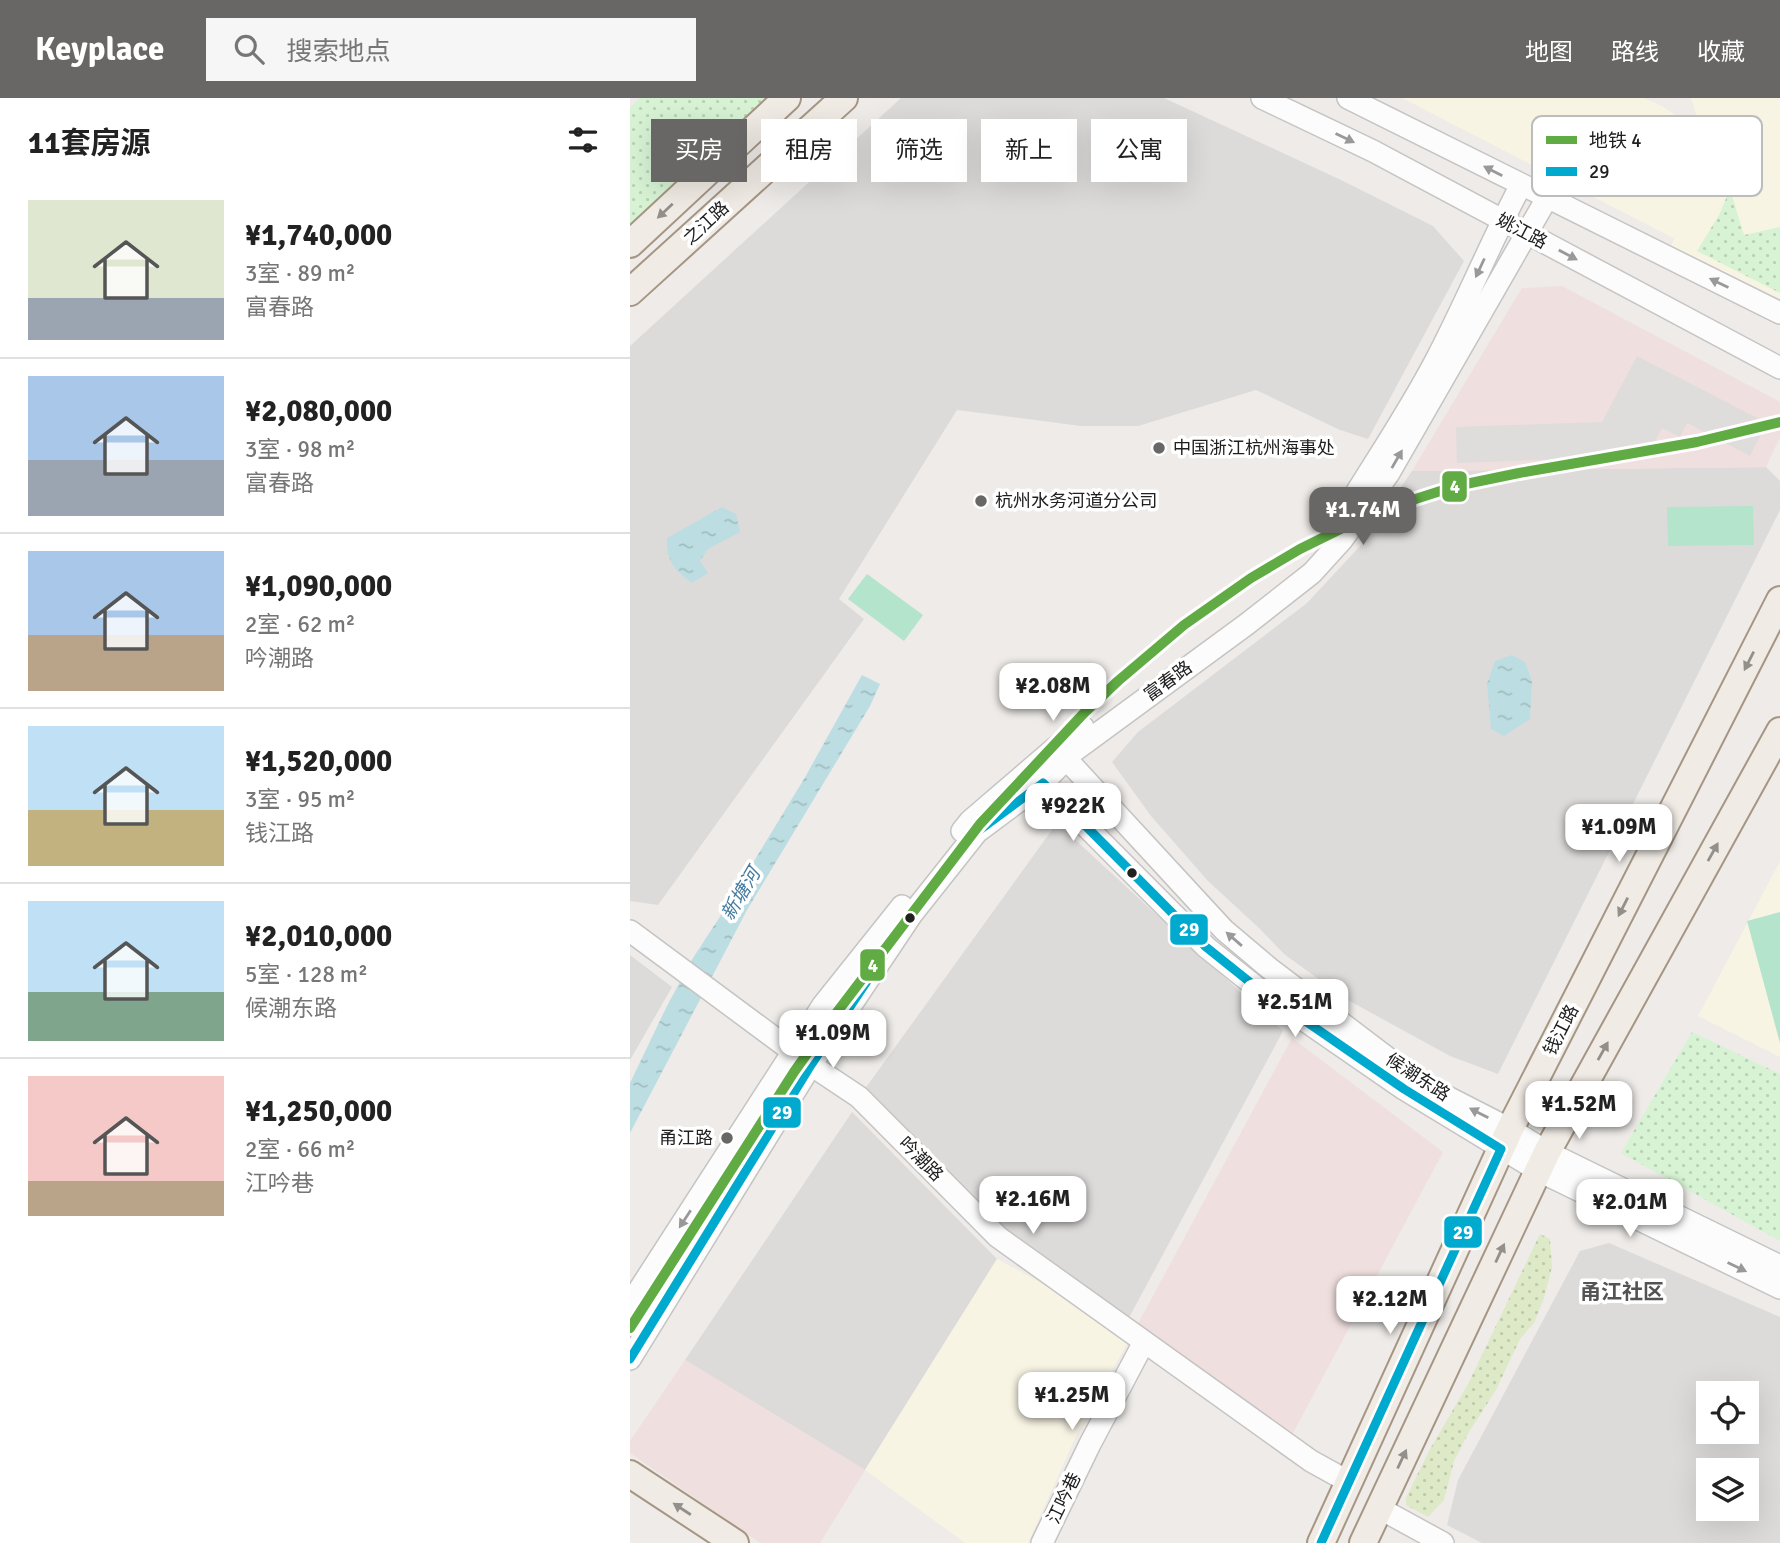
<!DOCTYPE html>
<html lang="zh">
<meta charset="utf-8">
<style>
:root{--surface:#fff;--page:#f6f6f6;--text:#222;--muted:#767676;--line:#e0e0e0;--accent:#686766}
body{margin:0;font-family:Signika,"Noto Sans SC",sans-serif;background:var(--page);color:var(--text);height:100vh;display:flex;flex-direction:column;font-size:26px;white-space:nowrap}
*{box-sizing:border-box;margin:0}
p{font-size:23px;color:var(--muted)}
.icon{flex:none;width:38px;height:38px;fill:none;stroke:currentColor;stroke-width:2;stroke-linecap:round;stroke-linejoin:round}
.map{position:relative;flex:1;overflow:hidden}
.drawer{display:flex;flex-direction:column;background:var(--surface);width:630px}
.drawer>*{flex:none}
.hud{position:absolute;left:21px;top:21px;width:665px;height:63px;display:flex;gap:14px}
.controls{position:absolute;left:1066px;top:1283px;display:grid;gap:14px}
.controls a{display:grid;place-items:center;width:63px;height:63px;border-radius:0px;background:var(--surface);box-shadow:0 7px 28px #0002;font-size:35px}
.price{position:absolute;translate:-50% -60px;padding:0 16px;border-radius:14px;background:#fff;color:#222;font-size:23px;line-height:46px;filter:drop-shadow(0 2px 4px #0008)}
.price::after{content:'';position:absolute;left:50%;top:42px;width:21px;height:16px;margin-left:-10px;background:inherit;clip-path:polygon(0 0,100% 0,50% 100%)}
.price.selected{background:var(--accent);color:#fff}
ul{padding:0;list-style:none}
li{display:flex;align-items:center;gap:21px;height:175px;padding:0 28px}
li+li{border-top:2px solid var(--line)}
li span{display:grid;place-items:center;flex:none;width:196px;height:140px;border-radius:0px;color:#555}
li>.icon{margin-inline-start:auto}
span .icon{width:84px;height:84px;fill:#fffc;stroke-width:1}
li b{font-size:30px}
h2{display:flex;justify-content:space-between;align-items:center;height:84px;padding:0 28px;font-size:30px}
.tag{padding:0 24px;border-radius:0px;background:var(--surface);box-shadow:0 7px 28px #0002;font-size:24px;line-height:63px}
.tag.selected{background:var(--accent);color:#fff}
header{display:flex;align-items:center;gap:42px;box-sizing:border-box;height:98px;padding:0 35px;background:var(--accent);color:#fff}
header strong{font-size:33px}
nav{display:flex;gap:38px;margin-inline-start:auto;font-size:24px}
.search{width:490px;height:63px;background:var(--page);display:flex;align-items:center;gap:18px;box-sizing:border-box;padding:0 24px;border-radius:0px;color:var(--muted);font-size:26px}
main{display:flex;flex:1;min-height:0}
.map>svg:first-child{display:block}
.residential{fill:#dddbda;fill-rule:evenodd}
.commercial{fill:#f0dfdf}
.education{fill:#f7f4e4}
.grass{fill:url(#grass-dots)}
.park{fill:url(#park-dots)}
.pitch{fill:#b4e4cb}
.parking{fill:#dedddc}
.water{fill:url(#water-ripples)}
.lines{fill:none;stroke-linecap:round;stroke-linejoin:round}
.minor-casing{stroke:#c5c4c3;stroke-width:24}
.major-casing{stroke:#a59684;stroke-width:30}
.minor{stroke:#fcfcfc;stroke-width:21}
.major{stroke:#f1ebe5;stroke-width:26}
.bus-1-casing{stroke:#fff;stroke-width:14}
.bus-1{stroke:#00a9ce;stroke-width:9}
.metro-1-casing{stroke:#fff;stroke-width:16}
.metro-1{stroke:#60ab43;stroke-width:10}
.oneway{fill:#999}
.oneway2{fill:#93908c}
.poi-dot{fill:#686766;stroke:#fff;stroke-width:2.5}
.bus-dot{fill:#202020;stroke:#fff;stroke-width:2.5}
.labels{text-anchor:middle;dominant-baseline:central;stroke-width:7;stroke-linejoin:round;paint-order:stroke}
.street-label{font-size:18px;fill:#202020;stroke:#fff}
.poi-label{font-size:18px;fill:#202020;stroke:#fff;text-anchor:start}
.water-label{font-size:19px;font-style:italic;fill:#457ca0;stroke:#fff}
.quarter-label{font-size:21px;font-weight:bold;fill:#535353;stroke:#fff}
.key{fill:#fff;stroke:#bcbcbc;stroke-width:2}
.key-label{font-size:19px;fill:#202020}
.line-badge{stroke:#fff;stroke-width:2.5}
.badge-label{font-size:19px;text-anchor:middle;font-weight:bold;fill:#fff}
</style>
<header>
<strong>Keyplace</strong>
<div class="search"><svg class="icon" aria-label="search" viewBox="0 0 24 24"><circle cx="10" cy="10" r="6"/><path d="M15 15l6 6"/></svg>搜索地点</div>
<nav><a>地图</a><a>路线</a><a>收藏</a></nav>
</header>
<main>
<section class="drawer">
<h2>11套房源<svg class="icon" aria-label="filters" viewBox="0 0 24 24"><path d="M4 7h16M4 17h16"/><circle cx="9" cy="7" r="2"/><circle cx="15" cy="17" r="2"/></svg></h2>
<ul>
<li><span style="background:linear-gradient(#dfe7d0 70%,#9aa5b1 0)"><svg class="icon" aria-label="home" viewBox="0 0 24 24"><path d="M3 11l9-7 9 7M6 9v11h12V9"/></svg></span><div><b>¥1,740,000</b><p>3室 · 89 m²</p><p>富春路</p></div></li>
<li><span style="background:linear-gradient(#a9c7e8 60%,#9aa5b1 0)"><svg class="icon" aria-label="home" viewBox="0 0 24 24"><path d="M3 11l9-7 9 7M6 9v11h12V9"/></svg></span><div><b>¥2,080,000</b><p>3室 · 98 m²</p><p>富春路</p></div></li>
<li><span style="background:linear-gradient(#a9c7e8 60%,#b9a48a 0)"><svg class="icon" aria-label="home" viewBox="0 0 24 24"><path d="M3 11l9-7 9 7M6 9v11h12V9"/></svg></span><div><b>¥1,090,000</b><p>2室 · 62 m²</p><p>吟潮路</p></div></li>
<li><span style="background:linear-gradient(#bfe0f5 60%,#c2b280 0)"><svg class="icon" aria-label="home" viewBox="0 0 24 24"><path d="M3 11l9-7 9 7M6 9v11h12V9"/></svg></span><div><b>¥1,520,000</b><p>3室 · 95 m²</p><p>钱江路</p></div></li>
<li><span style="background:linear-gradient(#bfe0f5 65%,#7fa58c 0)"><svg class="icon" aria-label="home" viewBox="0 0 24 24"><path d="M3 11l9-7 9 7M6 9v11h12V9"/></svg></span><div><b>¥2,010,000</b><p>5室 · 128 m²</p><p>候潮东路</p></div></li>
<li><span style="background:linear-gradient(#f6c9c9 75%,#b9a48a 0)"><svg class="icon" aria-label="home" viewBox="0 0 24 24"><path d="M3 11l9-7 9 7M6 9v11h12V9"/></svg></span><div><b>¥1,250,000</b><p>2室 · 66 m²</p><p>江吟巷</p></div></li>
</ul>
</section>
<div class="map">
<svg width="1150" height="1445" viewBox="0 0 1150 1445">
<defs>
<pattern id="grass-dots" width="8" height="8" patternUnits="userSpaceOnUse" patternTransform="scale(1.75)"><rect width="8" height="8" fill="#deeac7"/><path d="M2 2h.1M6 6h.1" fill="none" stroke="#bec8ab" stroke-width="1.8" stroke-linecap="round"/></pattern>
<pattern id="park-dots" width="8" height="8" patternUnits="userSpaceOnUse" patternTransform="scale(1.75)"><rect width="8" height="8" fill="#d7f3d4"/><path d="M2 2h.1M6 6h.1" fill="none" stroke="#b8d0b6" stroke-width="1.8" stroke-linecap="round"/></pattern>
<pattern id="water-ripples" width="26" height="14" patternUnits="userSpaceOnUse" patternTransform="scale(1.75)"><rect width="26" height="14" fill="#bcdde1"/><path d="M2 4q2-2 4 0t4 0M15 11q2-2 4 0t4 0" fill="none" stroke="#a1bdc1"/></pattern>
</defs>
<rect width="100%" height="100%" fill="#eeebe8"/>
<g class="residential">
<path d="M 271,0 L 534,0 L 711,82 L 803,128 L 834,163 L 738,341 L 710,332 L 626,292 L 508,328 L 451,328 L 327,312 L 209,501 L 234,521 L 28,807 L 0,803 L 0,248 Z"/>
<path d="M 1136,369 L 1150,383 L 1150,412 L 868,976 L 820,958 L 716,901 L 654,856 L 629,830 L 578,783 L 521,718 L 482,664 L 508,634 L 677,505 L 732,446 L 782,373 Z"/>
<path d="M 427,725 L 653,933 L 494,1229 L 368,1139 L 229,999 Z"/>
<path d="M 0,857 L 42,889 L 0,962 Z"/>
<path d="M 222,1014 L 367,1161 L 235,1372 L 55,1262 Z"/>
<path d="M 979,1145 L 1150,1219 L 1150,1445 L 852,1445 L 817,1427 L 828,1382 L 950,1153 ZM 1078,1295 L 1116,1295 L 1116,1334 L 1078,1334 ZM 1078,1372 L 1116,1372 L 1116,1410 L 1078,1410 Z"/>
</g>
<g class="commercial">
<path d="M 932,188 L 1150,304 L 1150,339 L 1136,369 L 782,373 L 892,190 Z"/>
<path d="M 662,940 L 813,1054 L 663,1335 L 503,1235 Z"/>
<path d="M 55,1262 L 235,1372 L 190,1445 L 130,1445 L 0,1355 L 0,1343 Z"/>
</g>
<g class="education">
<path d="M 772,0 L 1014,0 L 1032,8 L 1058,26 L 1072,51 L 1073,43 L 1062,2 L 1060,0 L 1150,0 L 1150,201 L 1041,148 L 1045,138 L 1043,140 Z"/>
<path d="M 1150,763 L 1150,959 L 1068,918 Z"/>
<path d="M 367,1161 L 494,1229 L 503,1235 L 447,1336 L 398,1445 L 335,1445 L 235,1372 Z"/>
</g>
<path class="grass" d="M 910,1136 L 920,1141 L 922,1169 L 914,1200 L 904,1225 L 890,1241 L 866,1292 L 839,1334 L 824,1363 L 814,1402 L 798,1419 L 776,1407 L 776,1400 L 799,1353 L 838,1286 Z"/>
<g class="park">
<path d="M 10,0 L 138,0 L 0,130 L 0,10 Z"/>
<path d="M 1100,91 L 1114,137 L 1150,129 L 1150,195 L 1067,153 L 1089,117 Z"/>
<path d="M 1062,934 L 1150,976 L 1150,1143 L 991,1055 Z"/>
</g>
<g class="pitch">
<path d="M 1123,408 L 1124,447 L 1038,448 L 1037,409 Z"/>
<path d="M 237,476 L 293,517 L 274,543 L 218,501 Z"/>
<path d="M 1150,814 L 1150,945 L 1117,823 Z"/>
</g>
<path class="parking" d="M 1007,258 L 1137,325 L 1120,358 L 1057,325 L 1050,339 L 1032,330 L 1017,358 L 827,365 L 826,329 L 972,324 Z"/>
<g class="water">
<path d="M 92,409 L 106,416 L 110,434 L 78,451 L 70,463 L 78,475 L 62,485 C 45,472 36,464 37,440 Z"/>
<path d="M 882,557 L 895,564 L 902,583 L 900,621 L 874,638 L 861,631 L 857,586 L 865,563 Z"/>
<path d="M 232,577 L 250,586 L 240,608 L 117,812 L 0,1035 L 0,985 L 37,908 L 63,860 L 93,814 L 174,681 Z"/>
</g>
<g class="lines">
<defs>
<g id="minor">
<path d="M 632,0 L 743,53 L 1150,270"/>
<path d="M 718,0 L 1150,215"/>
<path d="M 700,434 L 710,421 C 742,368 778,316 807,260 C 837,203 861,143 891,87"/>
<path d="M 428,652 L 594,832 L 639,870 L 792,986 L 880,1031 L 917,1054 L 1150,1168"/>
<path d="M 405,674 L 413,685 L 576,849 L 626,889 L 774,991 L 909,1073 L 1150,1190"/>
<path d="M 332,733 L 340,723 L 425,650 L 453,629"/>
<path d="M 0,833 L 181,967 L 229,999 L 368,1139 L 681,1363 L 719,1384"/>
<path d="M 0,1206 L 193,907 L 272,808"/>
<path d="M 0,1261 L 181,967 L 282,816 L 347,734 L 413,685 L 444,653 L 617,526 L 682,475 L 712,442 L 759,375 L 917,100"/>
<path d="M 749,1410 L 813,1445"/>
<path d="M 412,1445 L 460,1346 L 514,1244"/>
</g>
<g id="major">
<path d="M 0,146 L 157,0"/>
<path d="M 0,194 L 214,0"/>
<path d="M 0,1376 L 105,1445"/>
<path d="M 691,1445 L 880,1031 L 1150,502"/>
<path d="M 733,1445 L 917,1054 L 1150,633"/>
</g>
</defs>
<use href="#minor" class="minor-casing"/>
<use href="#major" class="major-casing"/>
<use href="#minor" class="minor"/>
<use href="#major" class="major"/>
<defs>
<path id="bus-1" d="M 0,1261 L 181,967 L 282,816 L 347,734 L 413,685 L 576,849 L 626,889 L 774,991 L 871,1051 L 691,1445"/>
</defs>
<use href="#bus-1" class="bus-1-casing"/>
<use href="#bus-1" class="bus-1"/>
<defs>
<path id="metro-1" d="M 0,1230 L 164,974 L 198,926 L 350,726 L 455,614 L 488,583 L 554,527 L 621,480 L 670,451 L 745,414 L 826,388 L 889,375 L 1067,344 L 1150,324"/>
</defs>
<use href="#metro-1" class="metro-1-casing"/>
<use href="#metro-1" class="metro-1"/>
</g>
<defs><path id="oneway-solid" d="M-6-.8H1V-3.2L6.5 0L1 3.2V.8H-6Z" transform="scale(1.75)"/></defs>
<g class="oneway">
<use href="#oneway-solid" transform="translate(715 40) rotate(26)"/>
<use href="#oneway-solid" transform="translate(863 73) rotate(-153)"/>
<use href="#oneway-solid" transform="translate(938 157) rotate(28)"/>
<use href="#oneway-solid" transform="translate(850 170) rotate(115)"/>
<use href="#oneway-solid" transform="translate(1089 185) rotate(-154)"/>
<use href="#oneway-solid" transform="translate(767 361) rotate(-60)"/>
<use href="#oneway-solid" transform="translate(604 841) rotate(-139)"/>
<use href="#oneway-solid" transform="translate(849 1015) rotate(-153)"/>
<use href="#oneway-solid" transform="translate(55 1121) rotate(123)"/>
<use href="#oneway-solid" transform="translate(1107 1169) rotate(26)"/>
</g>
<g class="oneway2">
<use href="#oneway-solid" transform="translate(35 113) rotate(137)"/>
<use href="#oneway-solid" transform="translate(1119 563) rotate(117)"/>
<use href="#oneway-solid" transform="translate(1083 754) rotate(-61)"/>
<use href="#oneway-solid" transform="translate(993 809) rotate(117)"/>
<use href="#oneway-solid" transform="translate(973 953) rotate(-61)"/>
<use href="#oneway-solid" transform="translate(870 1155) rotate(-65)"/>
<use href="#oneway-solid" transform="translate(772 1361) rotate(-65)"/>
<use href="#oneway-solid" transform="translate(52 1411) rotate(-147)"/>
</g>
<g class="poi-dot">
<circle cx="529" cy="350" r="7"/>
<circle cx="351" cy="403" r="7"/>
<circle cx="97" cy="1040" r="7"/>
</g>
<g class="bus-dot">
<circle cx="502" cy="775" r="6"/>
<circle cx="280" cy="820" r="6"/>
</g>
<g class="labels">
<g class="street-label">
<text transform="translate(76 125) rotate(-43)">之江路</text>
<text transform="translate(892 133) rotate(28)">姚江路</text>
<text transform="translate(538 583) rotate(-36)">富春路</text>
<text transform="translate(931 932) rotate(-63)">钱江路</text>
<text transform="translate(788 979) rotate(33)">候潮东路</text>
<text transform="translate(291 1061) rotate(45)">吟潮路</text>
<text transform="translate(434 1400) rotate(-64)">江吟巷</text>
</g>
<g class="poi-label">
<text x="543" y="350">中国浙江杭州海事处</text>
<text x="365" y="403">杭州水务河道分公司</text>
<text x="83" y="1040" text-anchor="end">甬江路</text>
</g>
<g class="water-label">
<text transform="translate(111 796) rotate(-59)">新塘河</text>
</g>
<g class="quarter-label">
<text x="992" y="1194">甬江社区</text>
</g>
</g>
<rect x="902" y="18" width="230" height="80" rx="10" class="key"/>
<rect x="916" y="38" width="31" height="8" fill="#60ab43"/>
<rect x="916" y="69" width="31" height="9" fill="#00a9ce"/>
<g class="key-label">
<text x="959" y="49">地铁 4</text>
<text x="959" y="80">29</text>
</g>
<g class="line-badge">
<rect x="811" y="372" width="27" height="33" rx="7" fill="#60ab43"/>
<rect x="539" y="815" width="40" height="33" rx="7" fill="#00a9ce"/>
<rect x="229" y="850" width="27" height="34" rx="7" fill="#60ab43"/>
<rect x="132" y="998" width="40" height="33" rx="7" fill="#00a9ce"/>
<rect x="813" y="1117" width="40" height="34" rx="7" fill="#00a9ce"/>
</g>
<g class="badge-label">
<text x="825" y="395">4</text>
<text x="559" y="838">29</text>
<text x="243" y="874">4</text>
<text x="152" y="1021">29</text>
<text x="833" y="1141">29</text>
</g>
</svg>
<div class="controls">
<a><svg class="icon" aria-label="locate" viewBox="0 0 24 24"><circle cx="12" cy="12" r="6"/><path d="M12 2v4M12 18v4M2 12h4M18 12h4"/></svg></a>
<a><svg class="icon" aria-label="layers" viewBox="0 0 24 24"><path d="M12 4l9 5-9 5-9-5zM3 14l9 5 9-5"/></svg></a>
</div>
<b class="price selected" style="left:733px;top:449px">¥1.74M</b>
<b class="price" style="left:423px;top:625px">¥2.08M</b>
<b class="price" style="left:443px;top:745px">¥922K</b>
<b class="price" style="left:989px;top:766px">¥1.09M</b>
<b class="price" style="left:665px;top:941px">¥2.51M</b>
<b class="price" style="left:203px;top:972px">¥1.09M</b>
<b class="price" style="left:949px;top:1043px">¥1.52M</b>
<b class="price" style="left:403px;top:1138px">¥2.16M</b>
<b class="price" style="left:1000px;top:1141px">¥2.01M</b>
<b class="price" style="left:760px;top:1238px">¥2.12M</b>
<b class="price" style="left:442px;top:1334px">¥1.25M</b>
<div class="hud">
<a class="tag selected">买房</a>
<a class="tag">租房</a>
<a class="tag">筛选</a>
<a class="tag">新上</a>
<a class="tag">公寓</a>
</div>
</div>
</main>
